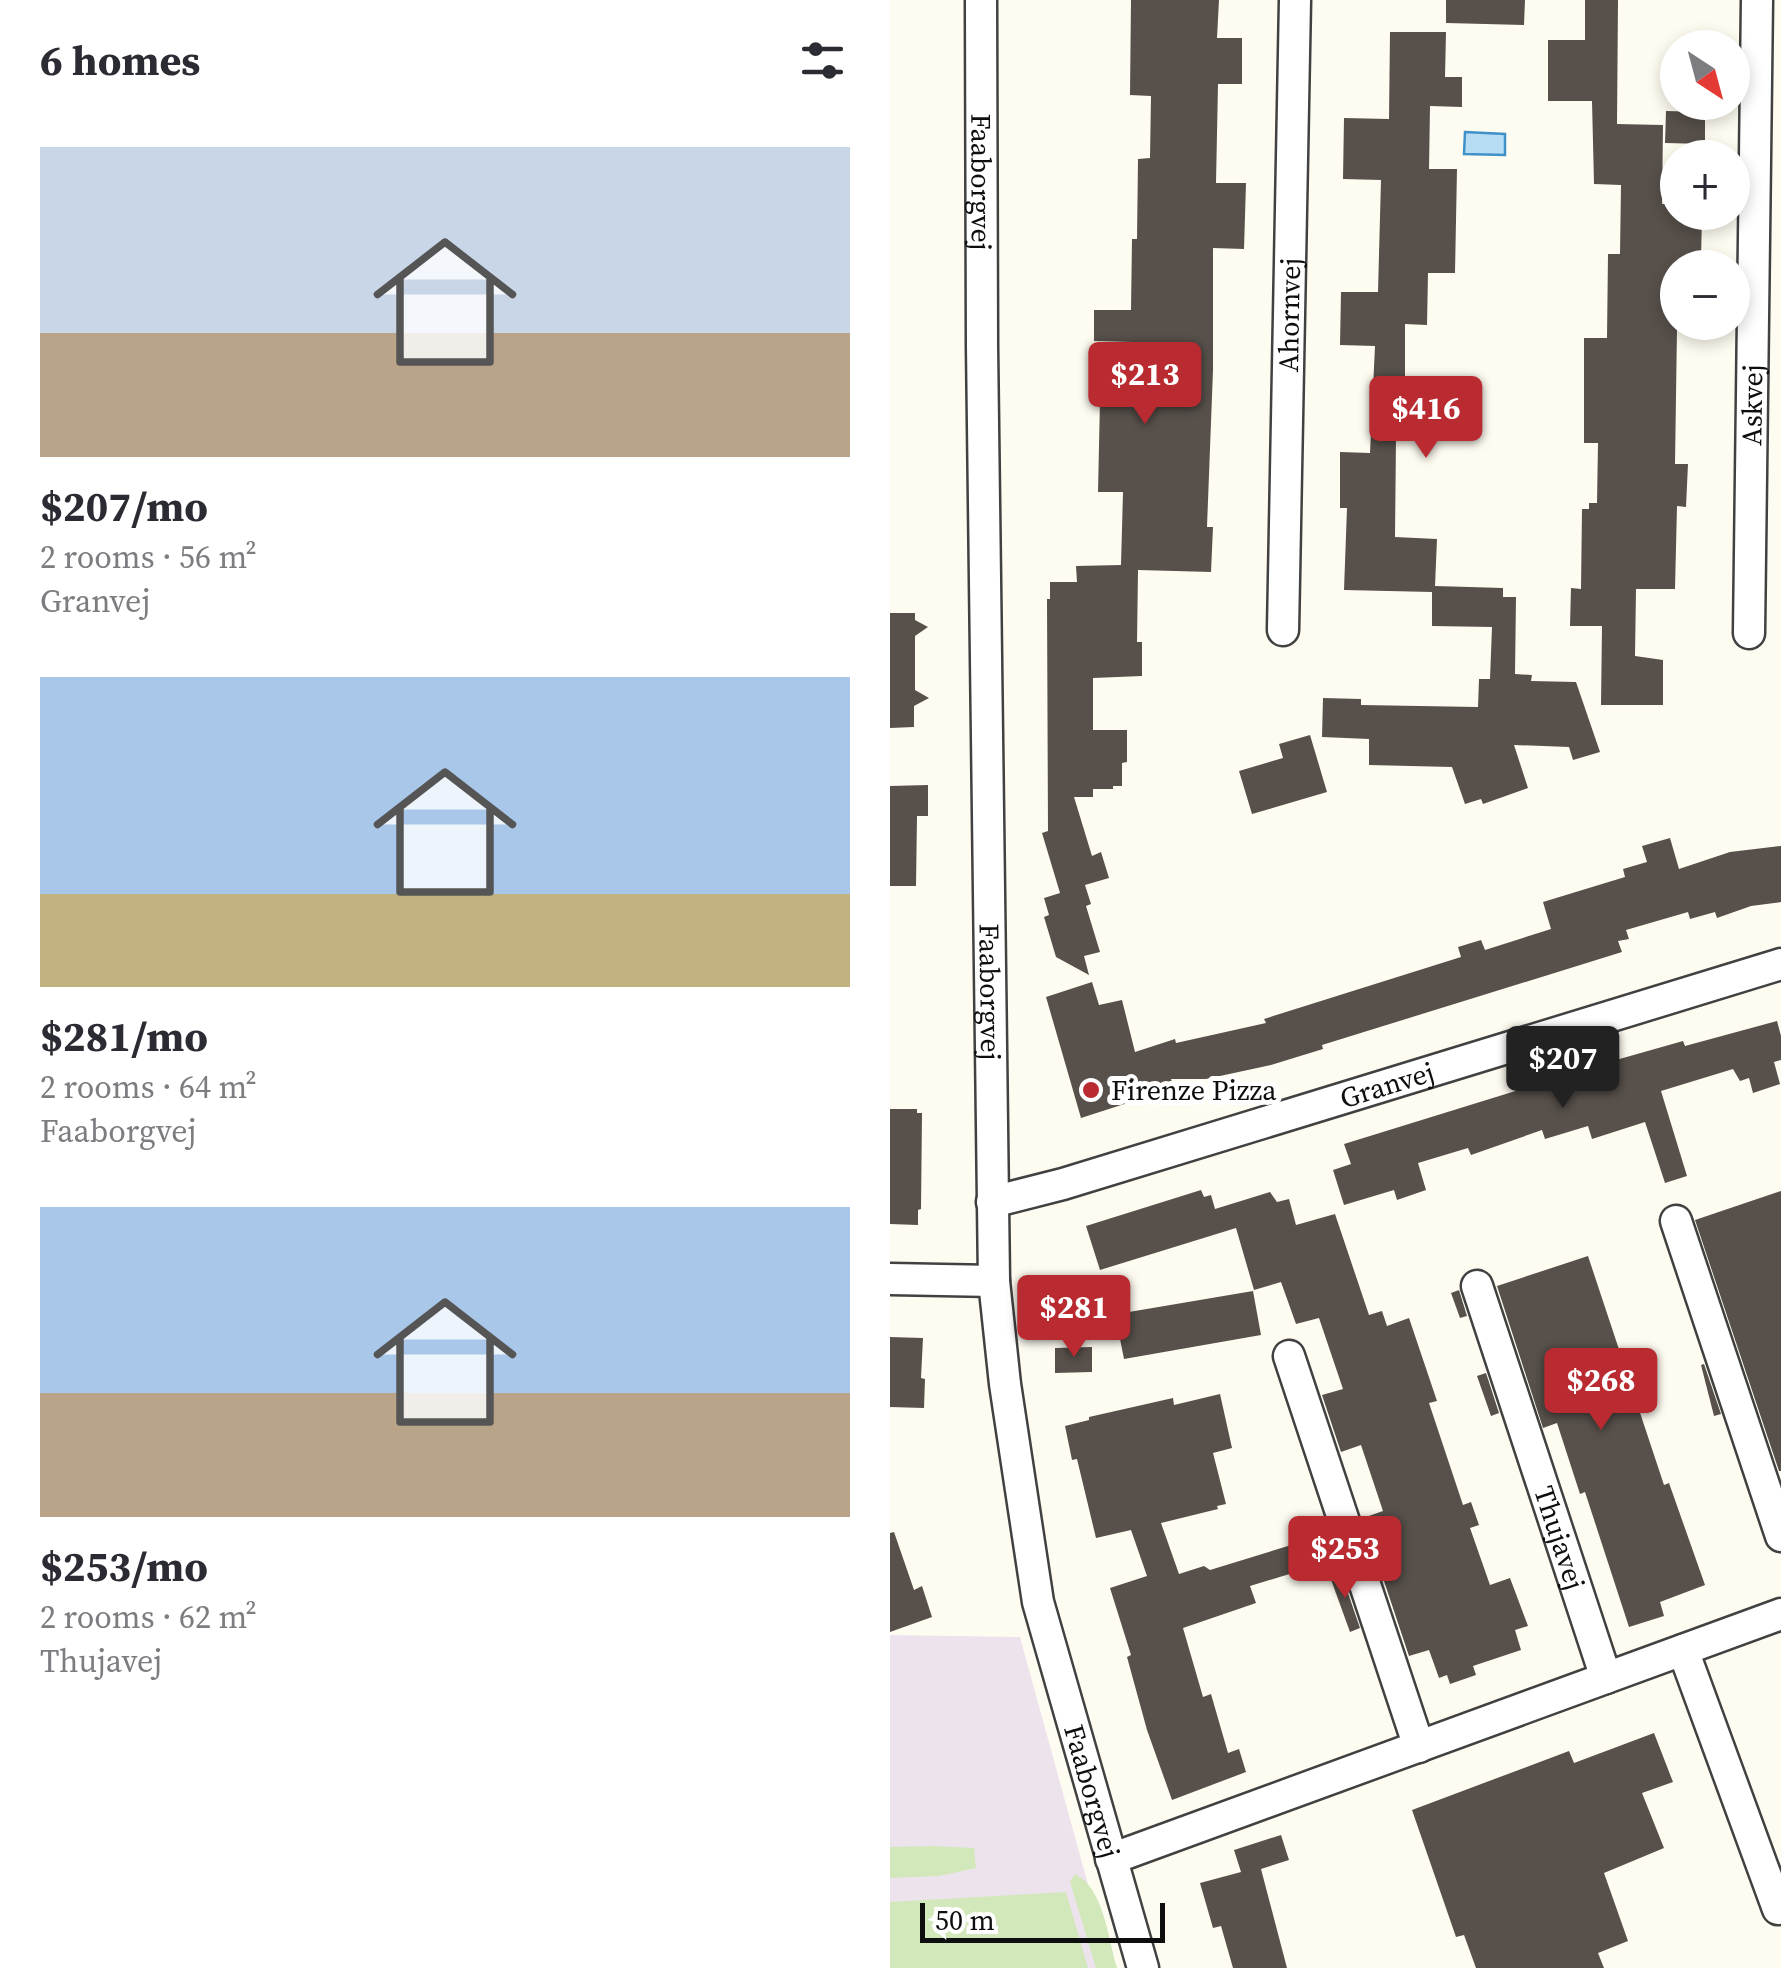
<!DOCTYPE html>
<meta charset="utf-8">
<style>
:root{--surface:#fff;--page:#f7f7f7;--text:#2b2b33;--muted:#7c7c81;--accent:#ba2b31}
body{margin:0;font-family:"Source Serif 4",serif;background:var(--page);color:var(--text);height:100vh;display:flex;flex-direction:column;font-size:38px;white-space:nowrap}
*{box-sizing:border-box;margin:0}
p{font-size:32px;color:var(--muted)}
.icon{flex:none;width:55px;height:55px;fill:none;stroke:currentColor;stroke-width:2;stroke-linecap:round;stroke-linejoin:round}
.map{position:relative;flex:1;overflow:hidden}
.drawer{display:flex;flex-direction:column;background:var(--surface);width:890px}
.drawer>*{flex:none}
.needle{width:65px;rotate:144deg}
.buttons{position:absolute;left:770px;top:30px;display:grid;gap:20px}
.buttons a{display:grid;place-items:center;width:90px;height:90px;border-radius:50%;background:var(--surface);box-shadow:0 5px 15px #0003;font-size:50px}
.scale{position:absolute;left:30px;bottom:25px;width:245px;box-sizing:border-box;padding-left:10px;border:5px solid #0e0e0e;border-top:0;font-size:28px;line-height:35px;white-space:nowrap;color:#0e0e0e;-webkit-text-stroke:8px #fff;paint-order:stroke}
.price{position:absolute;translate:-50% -85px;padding:0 22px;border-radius:10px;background:var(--accent);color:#fff;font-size:32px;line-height:65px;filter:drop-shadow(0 2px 5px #0008)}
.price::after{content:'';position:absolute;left:50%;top:60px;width:30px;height:22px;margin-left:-15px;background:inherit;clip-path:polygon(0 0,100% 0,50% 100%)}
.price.selected{background:#222;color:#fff}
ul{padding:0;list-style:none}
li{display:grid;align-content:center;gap:20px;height:530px;padding:0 40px}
li span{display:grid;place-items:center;height:310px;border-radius:0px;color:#555}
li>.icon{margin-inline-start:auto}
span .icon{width:180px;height:180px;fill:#fffc;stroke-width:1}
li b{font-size:42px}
h2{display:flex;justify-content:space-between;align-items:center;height:120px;padding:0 40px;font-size:42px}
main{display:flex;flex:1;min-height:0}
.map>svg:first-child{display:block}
.industrial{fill:#ece3ed}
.green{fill:#d2e8bb}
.water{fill:#b7ddf4;stroke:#4091c8;stroke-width:2.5}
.building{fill:#57504b}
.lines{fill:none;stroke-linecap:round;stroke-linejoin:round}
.minor-casing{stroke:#414141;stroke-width:35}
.minor{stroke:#fff;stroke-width:30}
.poi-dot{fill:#ba2b31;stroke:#fff;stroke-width:4}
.labels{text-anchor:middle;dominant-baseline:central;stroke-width:10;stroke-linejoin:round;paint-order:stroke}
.street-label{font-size:28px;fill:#0e0e0e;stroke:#fff}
.poi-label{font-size:28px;fill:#0e0e0e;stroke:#fff;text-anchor:start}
</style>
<main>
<section class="drawer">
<h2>6 homes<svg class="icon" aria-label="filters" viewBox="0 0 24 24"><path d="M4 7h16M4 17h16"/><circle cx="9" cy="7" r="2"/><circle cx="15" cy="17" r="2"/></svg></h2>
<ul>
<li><span style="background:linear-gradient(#c9d6e8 60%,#b9a48a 0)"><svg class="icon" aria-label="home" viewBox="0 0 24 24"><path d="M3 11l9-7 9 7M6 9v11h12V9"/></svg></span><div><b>$207/mo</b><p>2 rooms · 56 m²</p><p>Granvej</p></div></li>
<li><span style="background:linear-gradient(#a9c7e8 70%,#c2b280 0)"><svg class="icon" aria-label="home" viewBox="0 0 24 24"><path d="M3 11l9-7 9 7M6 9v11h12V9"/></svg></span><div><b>$281/mo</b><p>2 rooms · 64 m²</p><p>Faaborgvej</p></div></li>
<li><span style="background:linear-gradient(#a9c7e8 60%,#b9a48a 0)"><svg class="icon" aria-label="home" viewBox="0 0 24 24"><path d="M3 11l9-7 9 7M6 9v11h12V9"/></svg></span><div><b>$253/mo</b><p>2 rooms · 62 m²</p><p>Thujavej</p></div></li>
</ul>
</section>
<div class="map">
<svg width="891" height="1968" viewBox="0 0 891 1968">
<rect width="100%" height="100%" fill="#fefcf0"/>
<path class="industrial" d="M 0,1635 L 130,1637 L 221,1968 L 0,1968 Z"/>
<g class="green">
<path d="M 44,1846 L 84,1848 L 86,1868 L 49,1876 L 0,1878 L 0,1847 Z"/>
<path d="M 185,1874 C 214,1888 218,1939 227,1968 L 206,1968 L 180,1882 Z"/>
<path d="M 176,1892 L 198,1968 L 0,1968 L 0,1902 Z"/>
</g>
<path class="water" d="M 575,132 L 615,134 L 615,155 L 574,154 Z"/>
<g class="building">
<path d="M 241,0 L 329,0 L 327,38 L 352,38 L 352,84 L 328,84 L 326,183 L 356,183 L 354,249 L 323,248 L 323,370 L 317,527 L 323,527 L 321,572 L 248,570 L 247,642 L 252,642 L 252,676 L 203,678 L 203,730 L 237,730 L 237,762 L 232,763 L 232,786 L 223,786 L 223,789 L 203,789 L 203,797 L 184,797 L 202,856 L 211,852 L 219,878 L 195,885 L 201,904 L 196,906 L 210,952 L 194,956 L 199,975 L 166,957 L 154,917 L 159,915 L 154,898 L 170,893 L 152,833 L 158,831 L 157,599 L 160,599 L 160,582 L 187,582 L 186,566 L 231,565 L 233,492 L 208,492 L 210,400 L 241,401 L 242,342 L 204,341 L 204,310 L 241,310 L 242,239 L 247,239 L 248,159 L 260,158 L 261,96 L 240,95 Z"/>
<path d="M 556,0 L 635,0 L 634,25 L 556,23 Z"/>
<path d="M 695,0 L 728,0 L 727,124 L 773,125 L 772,204 L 788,204 L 788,212 L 812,212 L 811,262 L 788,261 L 785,464 L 798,464 L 796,507 L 787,506 L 785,589 L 746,589 L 745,656 L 773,660 L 773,705 L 711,705 L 712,626 L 680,626 L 681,588 L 691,589 L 692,509 L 699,509 L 699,503 L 707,503 L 708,443 L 694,443 L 694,338 L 717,338 L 718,254 L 730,254 L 731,185 L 704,184 L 702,101 L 658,101 L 658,40 L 695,40 Z"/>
<path d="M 500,32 L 556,32 L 555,77 L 572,77 L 572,107 L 540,106 L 539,169 L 567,169 L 565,273 L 538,273 L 537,325 L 515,324 L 515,379 L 556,380 L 555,439 L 506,438 L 505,537 L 547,539 L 545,586 L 613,588 L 613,597 L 626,597 L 625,674 L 642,675 L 641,681 L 686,682 L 710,752 L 683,760 L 679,747 L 624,745 L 638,788 L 593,804 L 591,799 L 575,804 L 562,767 L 479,765 L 479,739 L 432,737 L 433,698 L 471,699 L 471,705 L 588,707 L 589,679 L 600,679 L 602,627 L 542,626 L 542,592 L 454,590 L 457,508 L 450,508 L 450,452 L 480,453 L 485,346 L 450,345 L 451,292 L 488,292 L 491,180 L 453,179 L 454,118 L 499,119 Z"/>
<path d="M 776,111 L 815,112 L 815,144 L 775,143 Z"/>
<path d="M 0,613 L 25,613 L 25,620 L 38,627 L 25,636 L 25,690 L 39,698 L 24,706 L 24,727 L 0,728 Z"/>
<path d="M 420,735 L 437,792 L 362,814 L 349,771 L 393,758 L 389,744 Z"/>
<path d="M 38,785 L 38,816 L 27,816 L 26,886 L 0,886 L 0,786 Z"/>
<path d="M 780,838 L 789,869 L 840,852 L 891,846 L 891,902 L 861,906 L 827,918 L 825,912 L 800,919 L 798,912 L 736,930 L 739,939 L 728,941 L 732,952 L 432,1045 L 433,1049 L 381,1065 L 316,1079 L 281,1079 L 284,1088 L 191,1118 L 156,997 L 202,982 L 209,1005 L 232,1000 L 245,1052 L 285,1039 L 286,1043 L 376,1023 L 374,1019 L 571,957 L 568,947 L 591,940 L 595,950 L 661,929 L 653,902 L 735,877 L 733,869 L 757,862 L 752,846 Z"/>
<path d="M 887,1021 L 891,1036 L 891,1060 L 884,1062 L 890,1084 L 863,1093 L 859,1078 L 850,1081 L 843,1069 L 771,1091 L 797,1176 L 775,1183 L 755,1122 L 702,1139 L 698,1126 L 655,1139 L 652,1130 L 581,1155 L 578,1148 L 528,1163 L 536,1190 L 507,1200 L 504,1190 L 454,1205 L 443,1170 L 461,1164 L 454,1144 L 726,1060 L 793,1041 L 795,1046 Z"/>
<path d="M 0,1109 L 27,1109 L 27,1113 L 32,1113 L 31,1209 L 28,1210 L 28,1225 L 0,1224 Z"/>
<path d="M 311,1190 L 314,1197 L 321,1195 L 325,1209 L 380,1192 L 387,1202 L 399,1199 L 406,1225 L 445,1214 L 479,1315 L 492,1311 L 497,1326 L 519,1318 L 547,1401 L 539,1403 L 573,1505 L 581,1502 L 589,1525 L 580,1528 L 600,1585 L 620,1578 L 638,1626 L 625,1630 L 631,1650 L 583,1666 L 586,1675 L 560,1684 L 557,1675 L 549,1678 L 539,1650 L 519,1656 L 473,1518 L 493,1511 L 471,1445 L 451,1452 L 432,1395 L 453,1389 L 429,1318 L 406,1324 L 391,1282 L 364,1290 L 346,1228 L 210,1270 L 196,1226 Z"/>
<path d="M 891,1191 L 891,1471 L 889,1471 L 805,1220 Z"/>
<path d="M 698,1256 L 774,1485 L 779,1483 L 815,1585 L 770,1602 L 774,1616 L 739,1627 L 695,1492 L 690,1494 L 667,1423 L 653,1428 L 607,1286 Z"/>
<path d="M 569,1290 L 577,1316 L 570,1318 L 561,1293 Z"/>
<path d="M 363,1291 L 371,1335 L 234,1359 L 229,1334 L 236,1333 L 233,1313 Z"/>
<path d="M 0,1337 L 33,1338 L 31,1378 L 35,1379 L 34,1408 L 0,1407 Z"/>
<path d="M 202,1347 L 202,1372 L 165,1373 L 165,1348 Z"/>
<path d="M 814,1364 L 831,1414 L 824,1416 L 811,1365 Z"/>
<path d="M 596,1373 L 609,1413 L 601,1416 L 587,1376 Z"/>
<path d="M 330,1394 L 342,1448 L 323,1453 L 336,1504 L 327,1506 L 328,1509 L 271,1523 L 289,1574 L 314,1566 L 320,1570 L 424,1538 L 432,1564 L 360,1586 L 366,1603 L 293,1628 L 313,1697 L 321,1694 L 338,1753 L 349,1749 L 356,1772 L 282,1800 L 257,1730 L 237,1657 L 241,1655 L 220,1588 L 257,1576 L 241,1530 L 206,1538 L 187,1459 L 182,1460 L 175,1426 L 199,1420 L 199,1417 L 283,1398 L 284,1405 Z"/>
<path d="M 4,1532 L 24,1590 L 32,1586 L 42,1617 L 0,1632 L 0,1533 Z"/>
<path d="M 450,1570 L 470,1628 L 460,1632 L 439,1574 Z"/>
<path d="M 764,1733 L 783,1782 L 752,1793 L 774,1848 L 714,1873 L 738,1941 L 708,1953 L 714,1968 L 586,1968 L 574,1935 L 566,1937 L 522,1810 L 679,1751 L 684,1763 Z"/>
<path d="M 391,1835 L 399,1860 L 371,1869 L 397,1968 L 343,1968 L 331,1926 L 323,1928 L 310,1883 L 351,1872 L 344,1850 Z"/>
</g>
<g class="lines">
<defs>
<g id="minor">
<path id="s1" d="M 91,0 L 92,346 L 104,1281 L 115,1384 L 148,1602 L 253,1968"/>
<path id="s2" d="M 393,630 L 405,0"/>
<path id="s3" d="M 859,633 L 867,0"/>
<path id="s4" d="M 102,1202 L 173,1184 L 891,964"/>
<path d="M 786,1221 L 891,1536"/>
<path d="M 0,1279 L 104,1281"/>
<path id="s5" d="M 587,1286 L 716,1678"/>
<path d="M 399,1356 L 529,1747"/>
<path d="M 793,1650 L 888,1909"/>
<path d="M 221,1859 L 891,1614"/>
</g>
</defs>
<use href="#minor" class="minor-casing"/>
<use href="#minor" class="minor"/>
</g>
<circle class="poi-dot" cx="201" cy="1090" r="10"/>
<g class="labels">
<g class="street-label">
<text stroke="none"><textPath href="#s1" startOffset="182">Faaborgvej</textPath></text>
<text stroke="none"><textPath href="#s2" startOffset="315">Ahornvej</textPath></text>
<text stroke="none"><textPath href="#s3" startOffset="228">Askvej</textPath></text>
<text stroke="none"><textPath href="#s1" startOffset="992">Faaborgvej</textPath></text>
<text stroke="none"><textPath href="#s4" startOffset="412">Granvej</textPath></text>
<text stroke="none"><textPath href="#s5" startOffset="265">Thujavej</textPath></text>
<text stroke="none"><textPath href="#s1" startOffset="1802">Faaborgvej</textPath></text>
</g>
<g class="poi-label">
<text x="221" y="1090">Firenze Pizza</text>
</g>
</g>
</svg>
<div class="buttons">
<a><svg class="needle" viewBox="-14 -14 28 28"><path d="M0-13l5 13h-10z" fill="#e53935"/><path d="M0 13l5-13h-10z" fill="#7c7c81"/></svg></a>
<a>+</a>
<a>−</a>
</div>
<div class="scale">50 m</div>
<b class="price" style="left:255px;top:427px">$213</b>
<b class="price" style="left:536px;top:461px">$416</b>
<b class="price selected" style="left:673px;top:1111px">$207</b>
<b class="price" style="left:184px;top:1360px">$281</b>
<b class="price" style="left:711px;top:1433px">$268</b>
<b class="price" style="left:455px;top:1601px">$253</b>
</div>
</main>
